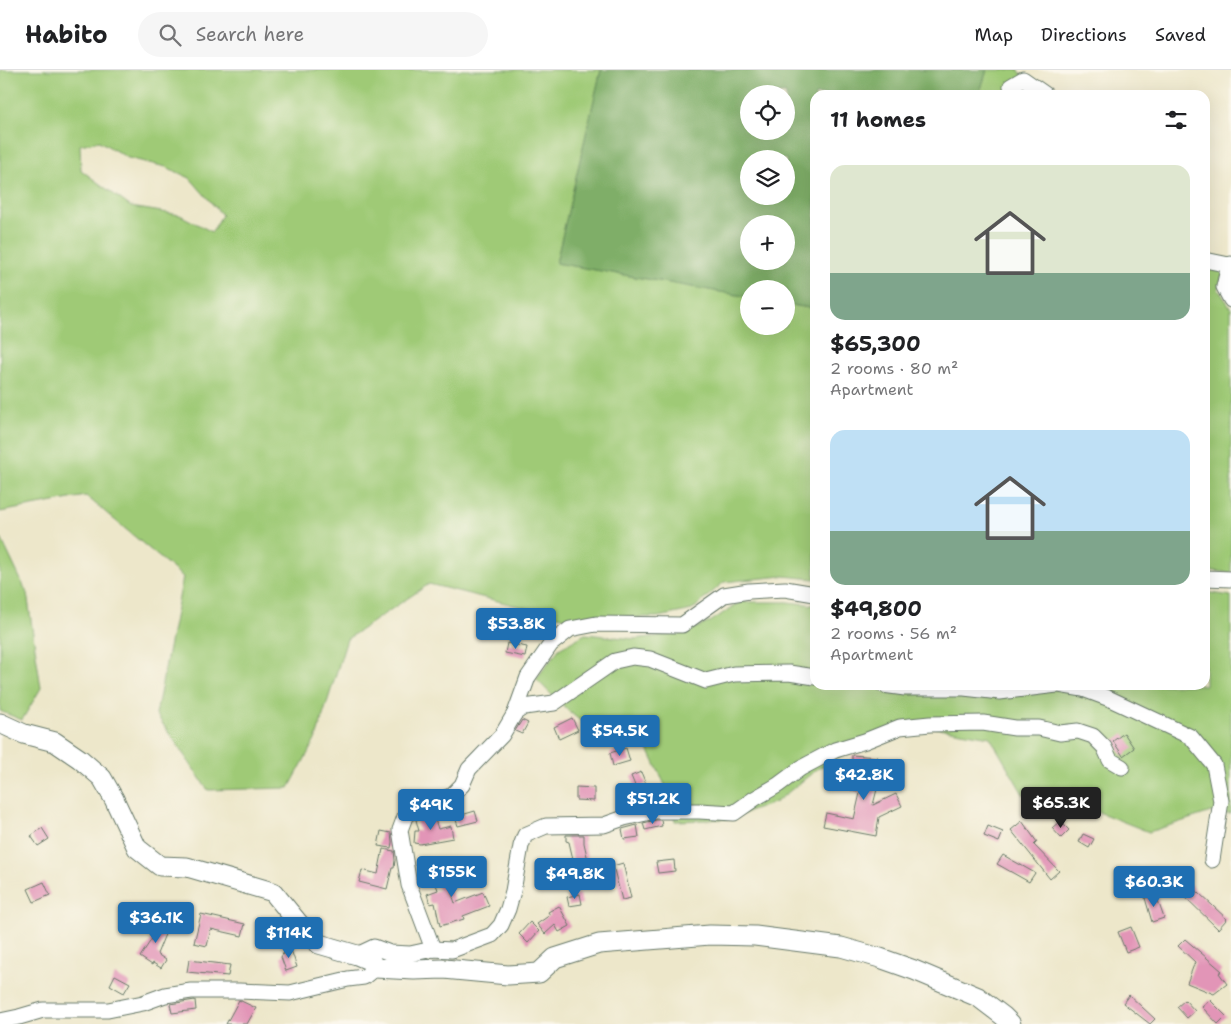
<!DOCTYPE html>
<meta charset="utf-8">
<style>
:root{--surface:#fff;--page:#f6f6f6;--text:#202124;--muted:#757577;--line:#e0e0e0;--accent:#1f6fb2}
body{margin:0;font-family:"Shantell Sans",sans-serif;background:var(--page);color:var(--text);height:100vh;display:flex;flex-direction:column;font-size:19px;white-space:nowrap}
*{box-sizing:border-box;margin:0}
p{font-size:16px;color:var(--muted)}
.icon{flex:none;width:28px;height:28px;fill:none;stroke:currentColor;stroke-width:2;stroke-linecap:round;stroke-linejoin:round}
.map{position:relative;flex:1;overflow:hidden}
.details{position:absolute;left:810px;top:20px;width:400px;height:600px;display:flex;flex-direction:column;background:var(--surface);border-radius:15px;box-shadow:0 5px 20px #0002}
.details>*{flex:none}
.buttons{position:absolute;left:740px;top:15px;display:grid;gap:10px}
.buttons a{display:grid;place-items:center;width:55px;height:55px;border-radius:50%;background:var(--surface);box-shadow:0 5px 20px #0002;font-size:25px}
.price{position:absolute;translate:-50% -42px;padding:0 11px;border-radius:5px;background:var(--accent);color:#fff;font-size:16px;line-height:32px;filter:drop-shadow(0 1px 2px #0008)}
.price::after{content:'';position:absolute;left:50%;top:30px;width:15px;height:11px;margin-left:-8px;background:inherit;clip-path:polygon(0 0,100% 0,50% 100%)}
.price.current{background:#222;color:#fff}
ul{padding:0;list-style:none}
li{display:grid;align-content:center;gap:10px;height:265px;padding:0 20px}
li span{display:grid;place-items:center;height:155px;border-radius:15px;color:#555}
li>.icon{margin-inline-start:auto}
span .icon{width:90px;height:90px;fill:#fffc;stroke-width:1}
li b{font-size:21px}
h2{display:flex;justify-content:space-between;align-items:center;height:60px;padding:0 20px;font-size:21px}
header{display:flex;align-items:center;gap:30px;box-sizing:border-box;height:70px;padding:0 25px;background:var(--surface);border-bottom:1px solid var(--line)}
header strong{font-size:24px}
nav{display:flex;gap:28px;margin-inline-start:auto;font-size:18px}
.search{width:350px;height:45px;background:var(--page);display:flex;align-items:center;gap:12px;box-sizing:border-box;padding:0 18px;border-radius:28px;color:var(--muted);font-size:19px}
.map>svg:first-child{display:block}
.green{fill:#9fca76;stroke:#5f8455;fill-rule:evenodd}
.forest{fill:#7fae67;stroke:#4f764e;fill-rule:evenodd}
.building{fill:#e295b7}
.lines{fill:none;stroke-linecap:round;stroke-linejoin:round}
.minor-casing{stroke:#677868;stroke-width:17}
.tertiary-casing{stroke:#677868;stroke-width:21}
.minor{stroke:#fff;stroke-width:15}
.tertiary{stroke:#fff;stroke-width:19}
</style>
<header>
<strong>Habito</strong>
<div class="search"><svg class="icon" aria-label="search" viewBox="0 0 24 24"><circle cx="10" cy="10" r="6"/><path d="M15 15l6 6"/></svg>Search here</div>
<nav><a>Map</a><a>Directions</a><a>Saved</a></nav>
</header>
<div class="map">
<svg width="1231" height="954" viewBox="0 0 1231 954">
<rect width="100%" height="100%" fill="#fbf7ec"/>
<filter id="ink" filterUnits="userSpaceOnUse"><feTurbulence type="fractalNoise" baseFrequency=".02" numOctaves="2"/><feDisplacementMap in="SourceGraphic" scale="10" xChannelSelector="R" yChannelSelector="G"/><feConvolveMatrix kernelMatrix="1 2 1 2 8 2 1 2 1" color-interpolation-filters="sRGB"/></filter>
<filter id="wash" filterUnits="userSpaceOnUse"><feTurbulence type="fractalNoise" baseFrequency=".0096" numOctaves="4" result="noise"/><feDisplacementMap in="SourceGraphic" scale="20" xChannelSelector="R" yChannelSelector="G"/><feGaussianBlur stdDeviation="1.12" result="paint"/><feColorMatrix in="noise" values="0 0 0 0 0 0 0 0 0 0 0 0 0 0 0 0 0 1.4 0 .05"/><feComposite in="paint" operator="in"/></filter>
<g filter="url(#wash)">
<rect width="100%" height="100%" fill="#ede7ca"/>
<g class="green">
<path d="M 0,0 L 601,0 L 556,193 L 749,227 L 749,256 L 786,256 L 786,234 L 815,239 L 815,509 L 783,506 L 724,512 L 692,540 L 658,547 L 566,548 L 429,514 L 347,569 L 316,668 L 289,718 L 208,720 L 156,644 L 183,507 L 86,426 L 0,442 ZM 99,71 L 128,88 L 166,97 L 190,108 L 222,145 L 212,162 L 180,145 L 131,137 L 81,100 L 80,75 Z"/>
<path d="M 987,0 L 1019,0 L 1034,25 L 979,25 Z"/>
<path d="M 1205,195 L 1224,199 L 1218,219 L 1231,238 L 1231,503 L 1205,500 Z"/>
<path d="M 0,466 L 27,523 L 41,618 L 22,650 L 0,641 Z"/>
<path d="M 1205,522 L 1231,526 L 1231,744 L 1211,742 L 1149,762 L 1091,739 L 1055,734 L 1023,724 L 990,667 L 927,656 L 866,675 L 838,687 L 816,700 L 776,732 L 729,749 L 675,751 L 667,719 L 645,673 C 632,671 619,669 606,665 C 581,657 554,627 536,609 L 559,579 L 585,564 L 634,569 L 684,563 L 710,552 L 740,532 L 787,532 L 815,535 L 815,615 L 1205,615 Z"/>
</g>
<path class="forest" d="M 601,0 L 987,0 L 979,25 L 815,25 L 815,239 L 786,234 L 786,219 L 749,219 L 749,227 L 556,193 ZM 749,24 L 786,24 L 786,61 L 749,61 ZM 749,89 L 786,89 L 786,126 L 749,126 ZM 749,154 L 786,154 L 786,191 L 749,191 Z"/>
<g id="blocks">
<g class="building">
<path d="M 507,573 L 527,577 L 525,587 L 505,583 Z"/>
<path d="M 572,648 L 578,660 L 559,669 L 554,657 Z"/>
<path d="M 522,650 L 528,653 L 522,664 L 515,661 Z"/>
<path d="M 1124,663 L 1134,678 L 1123,686 L 1113,671 Z"/>
<path d="M 626,678 L 630,691 L 613,696 L 610,683 Z"/>
<path d="M 852,685 L 877,687 L 875,714 L 878,715 L 873,735 L 896,724 L 902,736 L 879,747 L 876,766 L 823,756 L 826,743 L 854,749 L 860,723 L 851,720 L 856,698 L 852,697 Z"/>
<path d="M 641,702 L 646,714 L 636,718 L 631,706 Z"/>
<path d="M 576,717 L 594,718 L 594,731 L 576,730 Z"/>
<path d="M 475,741 L 478,751 L 458,756 L 455,747 Z"/>
<path d="M 433,743 L 438,759 L 451,756 L 453,768 L 420,774 L 414,773 L 415,761 L 419,761 L 416,750 Z"/>
<path d="M 656,750 L 661,750 L 662,756 L 645,760 L 643,753 Z"/>
<path d="M 1022,751 L 1037,772 L 1034,775 L 1059,801 L 1050,809 L 1011,760 Z"/>
<path d="M 1060,751 L 1069,760 L 1061,768 L 1052,758 Z"/>
<path d="M 637,755 L 639,767 L 624,769 L 622,759 Z"/>
<path d="M 988,756 L 1003,762 L 999,772 L 984,766 Z"/>
<path d="M 42,758 L 49,769 L 38,776 L 31,766 Z"/>
<path d="M 381,761 L 391,763 L 392,772 L 391,778 L 378,776 Z"/>
<path d="M 1083,764 L 1094,769 L 1089,778 L 1079,772 Z"/>
<path d="M 566,765 L 584,765 L 584,773 L 589,795 L 575,798 L 569,772 L 566,771 Z"/>
<path d="M 383,779 L 394,781 L 395,790 L 394,798 L 392,798 L 387,819 L 359,812 L 362,800 L 378,804 Z"/>
<path d="M 1003,785 L 1035,803 L 1029,812 L 997,794 Z"/>
<path d="M 444,790 L 448,800 L 444,801 L 455,833 L 483,822 L 489,836 L 463,846 L 464,849 L 440,856 L 435,833 L 430,834 L 427,824 L 438,820 L 429,794 Z"/>
<path d="M 674,790 L 675,801 L 658,803 L 656,792 Z"/>
<path d="M 623,793 L 631,828 L 622,830 L 613,796 Z"/>
<path d="M 1186,811 L 1227,849 L 1218,859 L 1178,820 Z"/>
<path d="M 44,812 L 50,825 L 34,832 L 28,819 Z"/>
<path d="M 580,824 L 582,834 L 569,836 L 567,827 Z"/>
<path d="M 1156,825 L 1164,848 L 1152,852 L 1145,828 Z"/>
<path d="M 559,836 L 570,856 L 559,862 L 555,855 L 545,864 L 537,854 L 550,845 L 548,842 Z"/>
<path d="M 201,844 L 245,854 L 242,866 L 211,859 L 207,876 L 194,873 Z"/>
<path d="M 168,845 L 172,847 L 157,884 L 166,890 L 161,898 L 153,893 L 152,895 L 140,887 L 153,867 L 149,865 L 154,853 L 161,856 Z"/>
<path d="M 530,852 L 539,861 L 528,873 L 519,864 Z"/>
<path d="M 1131,857 L 1139,877 L 1126,882 L 1118,862 Z"/>
<path d="M 1185,869 L 1222,901 L 1219,903 L 1227,914 L 1214,924 L 1187,913 L 1195,892 L 1178,876 Z"/>
<path d="M 289,874 L 297,897 L 286,901 L 281,887 Z"/>
<path d="M 189,890 L 230,895 L 228,906 L 187,902 Z"/>
<path d="M 115,905 L 130,913 L 124,923 L 110,915 Z"/>
<path d="M 1129,925 L 1155,949 L 1150,954 L 1123,933 Z"/>
<path d="M 195,930 L 196,940 L 172,943 L 170,934 Z"/>
<path d="M 239,930 L 256,938 L 247,954 L 226,954 Z"/>
<path d="M 1185,930 L 1195,941 L 1187,948 L 1177,937 Z"/>
<path d="M 1210,930 L 1226,946 L 1218,954 L 1202,937 Z"/>
</g>
</g>
</g>
<g filter="url(#ink)">
<use href="#blocks" fill-opacity="0" stroke="#677868" stroke-width="1"/>
<g class="lines">
<defs>
<g id="minor">
<path d="M 1014,25 L 1011,16 L 1023,9 L 1046,25"/>
<path d="M 1205,190 L 1229,195"/>
<path d="M 1231,194 L 1229,195 L 1224,217 L 1231,230"/>
<path d="M 1205,508 L 1231,509"/>
<path d="M 883,615 L 905,618 L 964,618 L 1000,622 L 1057,615"/>
<path d="M 1059,615 L 1083,619 L 1110,629 L 1191,667 L 1214,695 L 1221,731 L 1212,790"/>
<path d="M 515,643 L 524,637 L 554,633 L 615,591 L 633,587 L 650,589 L 706,611 L 734,604 L 789,603 L 815,607"/>
<path d="M 433,879 L 409,815 L 400,760 L 406,744 L 451,726 L 462,715 L 469,699 L 502,665 L 515,643 L 528,607 L 551,574 L 570,559 L 596,554 L 682,555 L 724,525 L 749,521 L 785,519 L 815,524"/>
<path d="M 357,885 L 374,877 L 390,883 L 410,884 L 433,879 L 452,880 L 492,865 L 501,855 L 508,839 L 513,821 L 521,776 L 525,765 L 546,756 L 604,755 L 624,748 L 655,741 L 699,741 L 734,743 L 754,729 L 778,715 L 801,698 L 835,680 L 865,671 L 900,657 L 930,654 L 983,653 L 1015,658 L 1039,658 L 1060,663 L 1078,661 L 1093,666 L 1104,677 L 1110,690 L 1122,697"/>
<path d="M 0,951 L 19,947 L 43,940 L 108,940 L 143,933 L 165,925 L 191,921 L 239,921 L 290,923 L 348,909 L 364,907 L 375,898"/>
</g>
<path id="tertiary" d="M 0,653 L 24,664 L 55,672 L 80,689 L 102,708 L 114,729 L 137,778 L 160,796 L 187,797 L 273,822 L 300,855 L 319,874 L 357,885 L 371,891 L 375,898 L 414,900 L 444,899 L 508,905 L 539,903 L 555,888 L 599,874 L 710,865 L 755,866 L 841,877 L 880,888 L 914,900 L 978,927 L 1003,946 L 1011,954"/>
</defs>
<use href="#minor" class="minor-casing"/>
<use href="#tertiary" class="tertiary-casing"/>
<use href="#minor" class="minor"/>
<use href="#tertiary" class="tertiary"/>
</g>
</g>
</svg>
<div class="buttons">
<a><svg class="icon" aria-label="locate" viewBox="0 0 24 24"><circle cx="12" cy="12" r="6"/><path d="M12 2v4M12 18v4M2 12h4M18 12h4"/></svg></a>
<a><svg class="icon" aria-label="layers" viewBox="0 0 24 24"><path d="M12 4l9 5-9 5-9-5zM3 14l9 5 9-5"/></svg></a>
<a>+</a>
<a>−</a>
</div>
<b class="price" style="left:516px;top:580px">$53.8K</b>
<b class="price" style="left:620px;top:687px">$54.5K</b>
<b class="price" style="left:864px;top:731px">$42.8K</b>
<b class="price" style="left:653px;top:755px">$51.2K</b>
<b class="price current" style="left:1061px;top:759px">$65.3K</b>
<b class="price" style="left:431px;top:761px">$49K</b>
<b class="price" style="left:452px;top:828px">$155K</b>
<b class="price" style="left:575px;top:830px">$49.8K</b>
<b class="price" style="left:1154px;top:838px">$60.3K</b>
<b class="price" style="left:156px;top:874px">$36.1K</b>
<b class="price" style="left:289px;top:889px">$114K</b>
<section class="details">
<h2>11 homes<svg class="icon" aria-label="filters" viewBox="0 0 24 24"><path d="M4 7h16M4 17h16"/><circle cx="9" cy="7" r="2"/><circle cx="15" cy="17" r="2"/></svg></h2>
<ul>
<li><span style="background:linear-gradient(#dfe7d0 70%,#7fa58c 0)"><svg class="icon" aria-label="home" viewBox="0 0 24 24"><path d="M3 11l9-7 9 7M6 9v11h12V9"/></svg></span><div><b>$65,300</b><p>2 rooms · 80 m²</p><p>Apartment</p></div></li>
<li><span style="background:linear-gradient(#bfe0f5 65%,#7fa58c 0)"><svg class="icon" aria-label="home" viewBox="0 0 24 24"><path d="M3 11l9-7 9 7M6 9v11h12V9"/></svg></span><div><b>$49,800</b><p>2 rooms · 56 m²</p><p>Apartment</p></div></li>
</ul>
</section>
</div>
